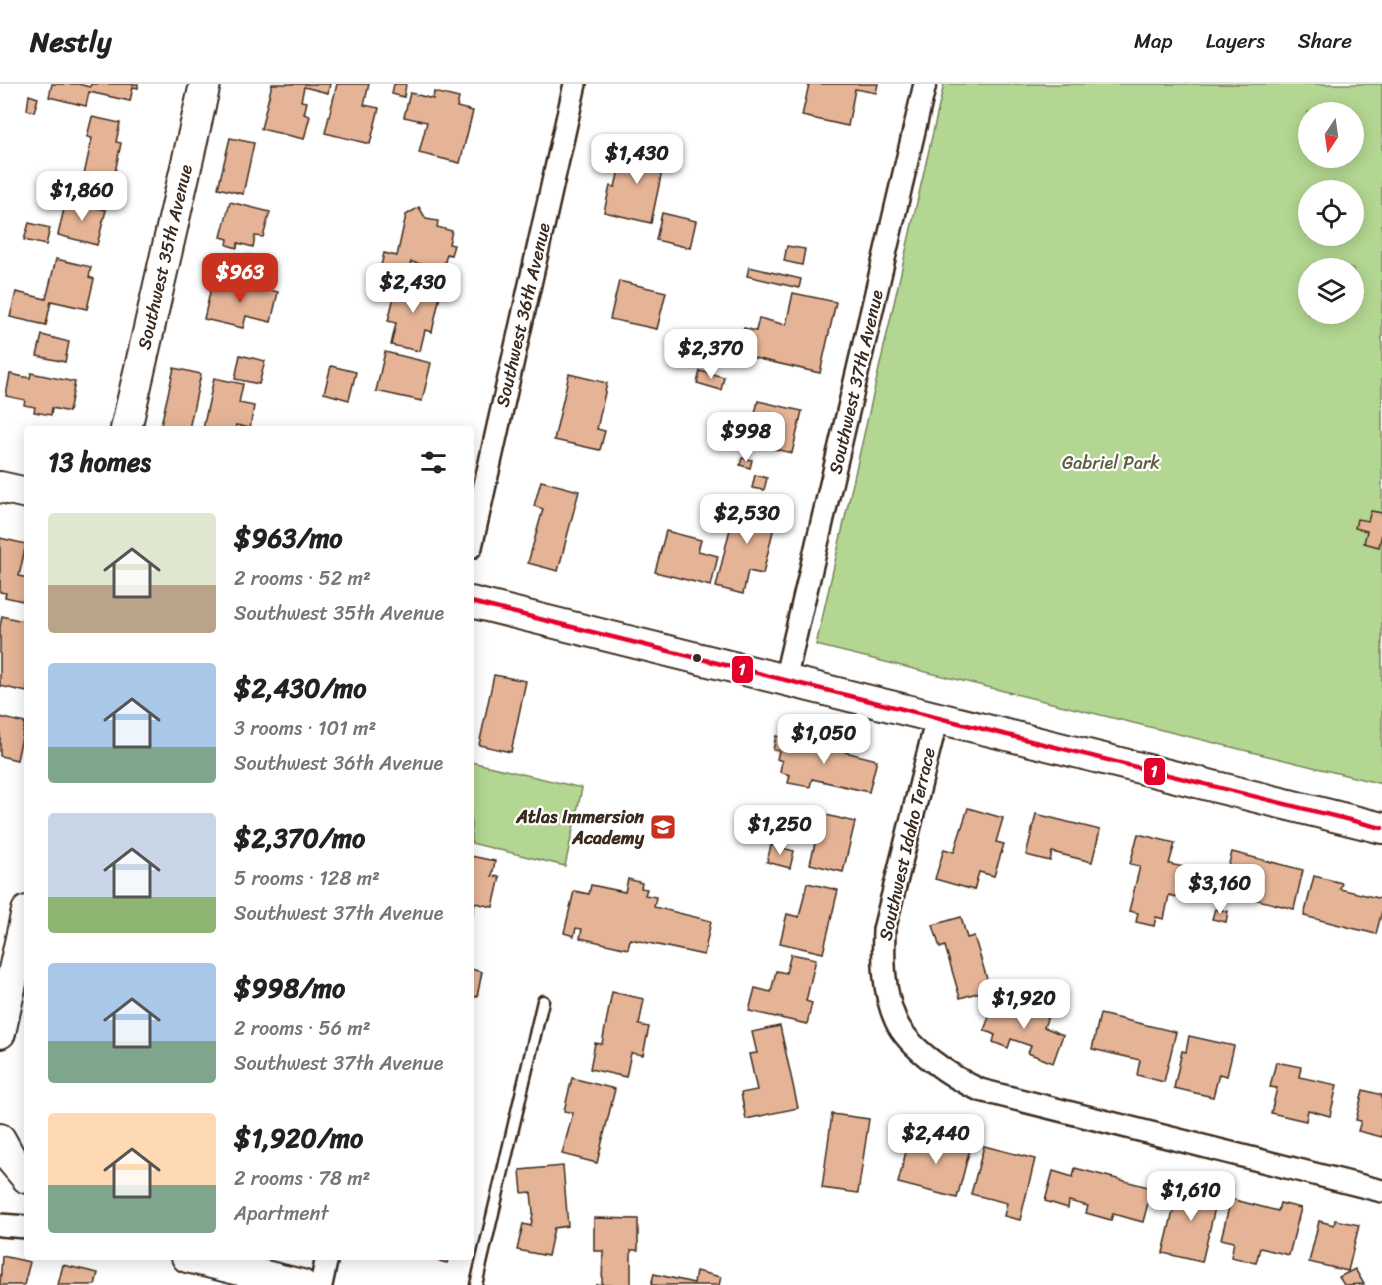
<!DOCTYPE html>
<meta charset="utf-8">
<style>
:root{--surface:#fff;--page:#f2f2f2;--text:#222;--muted:#767676;--line:#e0e0e0;--accent:#c8321e}
body{margin:0;font-family:Sriracha,sans-serif;background:var(--page);color:var(--text);height:100vh;display:flex;flex-direction:column;font-size:22px;white-space:nowrap}
*{box-sizing:border-box;margin:0}
p{font-size:20px;color:var(--muted)}
.icon{flex:none;width:33px;height:33px;fill:none;stroke:currentColor;stroke-width:2;stroke-linecap:round;stroke-linejoin:round}
.map{position:relative;flex:1;overflow:hidden}
.details{position:absolute;left:24px;top:342px;width:450px;height:834px;display:flex;flex-direction:column;background:var(--surface);border-radius:6px;box-shadow:0 3px 15px #0003}
.details>*{flex:none}
.needle{width:39px;rotate:193deg}
.fabs{position:absolute;left:1298px;top:18px;display:grid;gap:12px}
.fabs a{display:grid;place-items:center;width:66px;height:66px;border-radius:50%;background:var(--surface);box-shadow:0 3px 15px #0003;font-size:30px}
.price{position:absolute;translate:-50% -51px;padding:0 14px;border-radius:12px;background:#fff;color:#222;font-size:20px;line-height:39px;filter:drop-shadow(0 2px 3px #0008)}
.price::after{content:'';position:absolute;left:50%;top:36px;width:18px;height:14px;margin-left:-9px;background:inherit;clip-path:polygon(0 0,100% 0,50% 100%)}
.price.selected{background:var(--accent);color:#fff}
ul{padding:0;list-style:none}
li{display:flex;align-items:center;gap:18px;height:150px;padding:0 24px}
li span{display:grid;place-items:center;flex:none;width:168px;height:120px;border-radius:6px;color:#555}
li>.icon{margin-inline-start:auto}
span .icon{width:72px;height:72px;fill:#fffc;stroke-width:1}
li b{font-size:26px}
h2{display:flex;justify-content:space-between;align-items:center;height:72px;padding:0 24px;font-size:26px}
header{display:flex;align-items:center;gap:36px;box-sizing:border-box;height:84px;padding:0 30px;background:var(--surface);border-bottom:2px solid var(--line)}
header strong{font-size:28px}
nav{display:flex;gap:33px;margin-inline-start:auto;font-size:21px}
.map>svg:first-child{display:block}
.green{fill:#b3d792;stroke:#778058;stroke-width:1.5;fill-rule:evenodd}
.building{fill:#e5b496;stroke:#3b2a1e;stroke-width:1.5}
.lines{fill:none;stroke-linecap:round;stroke-linejoin:round}
.lane-casing{stroke:#3b2a1e;stroke-width:15}
.street-casing{stroke:#3b2a1e;stroke-width:26}
.secondary-casing{stroke:#3b2a1e;stroke-width:34}
.lane{stroke:#fff;stroke-width:10}
.street{stroke:#fff;stroke-width:21}
.secondary{stroke:#fff;stroke-width:30}
.bus-1-casing{stroke:#fff;stroke-width:9}
.bus-1{stroke:#e4002b;stroke-width:4.5}
.bus-dot{fill:#3b2a1e;stroke:#fff;stroke-width:2}
.labels{text-anchor:middle;dominant-baseline:central;stroke-width:4.5;stroke-linejoin:round;paint-order:stroke}
.street-label{font-size:18px;fill:#3b2a1e;stroke:#fff}
.park-label{font-size:18px;fill:#5f5e41;stroke:#fff}
.poi-label{font-size:18px;font-weight:bold;fill:#3b2a1e;stroke:#fff;text-anchor:end}
.line-badge{stroke:#fff;stroke-width:2}
.badge-label{font-size:16px;text-anchor:middle;font-weight:bold;fill:#fff}
</style>
<header>
<strong>Nestly</strong>
<nav><a>Map</a><a>Layers</a><a>Share</a></nav>
</header>
<div class="map">
<svg width="1382" height="1201" viewBox="0 0 1382 1201">
<rect width="100%" height="100%" fill="#fff"/>
<filter id="ink" filterUnits="userSpaceOnUse"><feTurbulence type="fractalNoise" baseFrequency=".0167" numOctaves="2"/><feDisplacementMap in="SourceGraphic" scale="12" xChannelSelector="R" yChannelSelector="G"/><feConvolveMatrix kernelMatrix="1 2 1 2 8 2 1 2 1" color-interpolation-filters="sRGB"/></filter>
<g filter="url(#ink)">
<g class="green">
<path d="M 944,0 L 1382,0 L 1382,700 L 816,561 ZM 1308,28 L 1353,28 L 1353,74 L 1308,74 ZM 1308,106 L 1353,106 L 1353,152 L 1308,152 ZM 1308,184 L 1353,184 L 1353,230 L 1308,230 Z"/>
<path d="M 471,678 L 582,704 L 565,782 L 471,759 Z"/>
</g>
<g class="building">
<path d="M 52,0 L 78,0 L 90,3 L 91,0 L 138,0 L 138,4 L 133,3 L 130,17 L 89,8 L 86,22 L 49,13 Z"/>
<path d="M 272,0 L 330,0 L 328,9 L 304,3 L 301,17 L 307,18 L 304,30 L 310,32 L 304,55 L 261,45 Z"/>
<path d="M 337,0 L 369,0 L 364,21 L 379,24 L 370,60 L 325,49 Z"/>
<path d="M 394,0 L 406,0 L 404,13 L 392,10 Z"/>
<path d="M 809,0 L 878,0 L 876,9 L 855,5 L 848,42 L 802,32 Z"/>
<path d="M 434,8 L 459,14 L 457,23 L 473,27 L 460,79 L 419,69 L 427,38 L 404,33 L 410,9 L 433,15 Z"/>
<path d="M 29,11 L 38,14 L 34,28 L 27,26 Z"/>
<path d="M 92,33 L 120,39 L 116,58 L 121,59 L 113,98 L 84,91 L 92,54 L 87,53 Z"/>
<path d="M 230,54 L 254,59 L 243,110 L 218,104 Z"/>
<path d="M 631,61 L 666,68 L 651,139 L 604,128 L 610,102 L 615,103 L 622,73 L 628,75 Z"/>
<path d="M 66,116 L 106,126 L 97,161 L 58,151 Z"/>
<path d="M 230,118 L 270,128 L 263,153 L 255,152 L 253,163 L 238,159 L 237,164 L 227,161 L 228,155 L 221,153 Z"/>
<path d="M 419,123 L 426,135 L 438,137 L 437,143 L 452,147 L 449,160 L 454,161 L 451,171 L 447,170 L 443,185 L 411,178 L 408,188 L 381,182 L 384,169 L 397,172 L 406,131 Z"/>
<path d="M 662,129 L 696,137 L 690,164 L 656,156 Z"/>
<path d="M 29,139 L 50,144 L 46,161 L 24,156 Z"/>
<path d="M 787,162 L 805,165 L 802,181 L 784,177 Z"/>
<path d="M 248,171 L 271,177 L 267,192 L 244,186 Z"/>
<path d="M 56,175 L 91,183 L 89,193 L 94,195 L 87,225 L 51,217 L 46,241 L 10,233 L 16,208 L 46,215 Z"/>
<path d="M 749,183 L 801,195 L 799,204 L 747,192 Z"/>
<path d="M 223,195 L 278,208 L 271,238 L 246,232 L 243,244 L 204,235 L 211,204 L 221,206 Z"/>
<path d="M 398,197 L 441,207 L 432,248 L 425,246 L 420,267 L 391,261 L 396,239 L 388,237 Z"/>
<path d="M 619,197 L 666,208 L 657,245 L 610,235 Z"/>
<path d="M 793,209 L 836,218 L 820,289 L 750,273 L 752,263 L 740,261 L 744,244 L 756,247 L 759,234 L 786,241 Z"/>
<path d="M 42,251 L 69,258 L 65,278 L 37,272 Z"/>
<path d="M 385,268 L 431,279 L 422,317 L 376,307 Z"/>
<path d="M 240,271 L 265,277 L 259,300 L 235,295 Z"/>
<path d="M 331,282 L 356,288 L 349,316 L 324,309 Z"/>
<path d="M 174,284 L 201,290 L 189,345 L 160,345 Z"/>
<path d="M 700,287 L 724,293 L 721,306 L 697,299 Z"/>
<path d="M 31,289 L 75,298 L 69,328 L 52,324 L 51,331 L 34,328 L 35,323 L 24,321 L 25,316 L 6,312 L 10,290 L 30,294 Z"/>
<path d="M 569,290 L 607,299 L 597,345 L 605,347 L 600,366 L 554,356 Z"/>
<path d="M 214,294 L 243,300 L 239,319 L 254,322 L 250,344 L 236,341 L 235,345 L 203,345 Z"/>
<path d="M 758,317 L 802,327 L 792,369 L 748,359 Z"/>
<path d="M 742,374 L 752,376 L 750,384 L 740,381 Z"/>
<path d="M 755,391 L 767,394 L 764,406 L 752,404 Z"/>
<path d="M 541,397 L 579,407 L 558,487 L 528,479 L 543,425 L 534,422 Z"/>
<path d="M 737,416 L 778,425 L 763,490 L 748,487 L 743,510 L 716,503 Z"/>
<path d="M 1371,427 L 1382,429 L 1382,449 L 1379,463 L 1364,459 L 1367,447 L 1355,444 L 1357,435 L 1368,437 Z"/>
<path d="M 666,447 L 701,456 L 698,467 L 718,472 L 711,502 L 655,488 Z"/>
<path d="M 0,454 L 26,460 L 19,492 L 27,494 L 27,518 L 5,513 L 6,509 L 0,508 Z"/>
<path d="M 2,532 L 27,538 L 27,608 L 0,602 L 0,543 Z"/>
<path d="M 494,591 L 526,597 L 511,668 L 479,661 Z"/>
<path d="M 0,633 L 25,639 L 17,676 L 0,672 Z"/>
<path d="M 776,652 L 832,665 L 835,656 L 847,658 L 845,668 L 877,676 L 869,708 L 812,695 L 810,703 L 788,699 L 790,691 L 780,688 L 782,677 L 777,675 L 779,667 L 773,666 Z"/>
<path d="M 968,724 L 1003,734 L 996,758 L 1004,760 L 994,792 L 979,788 L 974,806 L 935,795 L 944,765 L 954,768 Z"/>
<path d="M 822,730 L 855,738 L 843,788 L 810,780 Z"/>
<path d="M 1036,730 L 1100,746 L 1092,778 L 1052,768 L 1050,777 L 1026,771 Z"/>
<path d="M 1138,750 L 1175,759 L 1169,780 L 1184,783 L 1177,813 L 1169,811 L 1164,835 L 1156,833 L 1154,842 L 1136,838 L 1138,829 L 1129,827 L 1140,782 L 1130,780 Z"/>
<path d="M 771,761 L 794,767 L 790,784 L 767,778 Z"/>
<path d="M 1232,768 L 1303,786 L 1294,825 L 1222,807 Z"/>
<path d="M 471,772 L 495,777 L 492,792 L 500,793 L 493,823 L 475,819 L 471,836 Z"/>
<path d="M 1314,792 L 1342,799 L 1340,805 L 1382,815 L 1382,827 L 1376,850 L 1304,832 Z"/>
<path d="M 628,795 L 642,799 L 641,804 L 647,805 L 645,811 L 656,813 L 654,823 L 711,837 L 704,871 L 630,855 L 628,865 L 580,854 L 582,845 L 576,844 L 574,852 L 564,849 L 574,807 L 589,810 L 591,801 L 625,808 Z"/>
<path d="M 807,799 L 838,806 L 823,869 L 780,859 L 787,830 L 799,833 Z"/>
<path d="M 1215,825 L 1228,827 L 1226,838 L 1212,835 Z"/>
<path d="M 961,833 L 967,854 L 974,852 L 990,905 L 960,914 L 945,862 L 940,864 L 933,841 Z"/>
<path d="M 791,870 L 816,875 L 806,917 L 812,919 L 807,940 L 749,927 L 755,904 L 771,908 L 776,887 L 786,889 Z"/>
<path d="M 471,885 L 482,888 L 477,913 L 472,912 L 471,915 Z"/>
<path d="M 612,908 L 644,915 L 639,941 L 649,943 L 643,971 L 631,969 L 626,993 L 590,985 L 595,959 L 602,960 Z"/>
<path d="M 995,918 L 1016,927 L 1019,919 L 1049,930 L 1044,943 L 1063,951 L 1053,979 L 1028,969 L 1031,962 L 1011,955 L 1008,964 L 993,958 L 995,951 L 984,946 Z"/>
<path d="M 1100,930 L 1176,948 L 1164,998 L 1137,991 L 1140,976 L 1092,965 Z"/>
<path d="M 780,942 L 798,1024 L 746,1035 L 741,1009 L 757,1006 L 749,970 L 757,969 L 752,948 Z"/>
<path d="M 1189,952 L 1234,962 L 1227,992 L 1219,990 L 1213,1013 L 1174,1004 L 1182,967 L 1186,968 Z"/>
<path d="M 1276,978 L 1301,983 L 1299,993 L 1337,1001 L 1330,1032 L 1308,1026 L 1306,1037 L 1271,1029 L 1277,1004 L 1270,1003 Z"/>
<path d="M 572,994 L 615,1005 L 597,1079 L 562,1070 L 573,1029 L 564,1027 Z"/>
<path d="M 1363,1006 L 1382,1011 L 1382,1053 L 1358,1047 L 1361,1037 L 1356,1036 Z"/>
<path d="M 832,1030 L 869,1035 L 858,1109 L 822,1104 Z"/>
<path d="M 947,1050 L 972,1057 L 957,1114 L 898,1099 L 910,1052 L 944,1061 Z"/>
<path d="M 984,1062 L 1035,1075 L 1020,1136 L 1004,1132 L 1007,1119 L 971,1110 Z"/>
<path d="M 563,1082 L 568,1142 L 554,1144 L 548,1172 L 517,1166 L 523,1140 L 531,1142 L 533,1129 L 531,1108 L 522,1109 L 520,1086 Z"/>
<path d="M 1075,1084 L 1152,1104 L 1143,1138 L 1113,1130 L 1111,1136 L 1086,1129 L 1088,1122 L 1069,1117 L 1068,1124 L 1045,1117 L 1053,1087 L 1073,1093 Z"/>
<path d="M 1180,1098 L 1219,1107 L 1202,1178 L 1163,1169 Z"/>
<path d="M 1231,1115 L 1278,1127 L 1280,1119 L 1301,1124 L 1289,1171 L 1260,1164 L 1256,1179 L 1231,1173 L 1234,1158 L 1221,1155 Z"/>
<path d="M 594,1134 L 638,1135 L 638,1166 L 631,1166 L 631,1201 L 595,1201 L 602,1200 L 603,1167 L 594,1167 Z"/>
<path d="M 1335,1136 L 1359,1141 L 1348,1187 L 1309,1178 L 1319,1137 L 1334,1141 Z"/>
<path d="M 2,1172 L 30,1178 L 24,1201 L 0,1201 Z"/>
<path d="M 424,1173 L 449,1173 L 447,1179 Z"/>
<path d="M 63,1181 L 98,1189 L 95,1201 L 58,1201 Z"/>
<path d="M 1355,1185 L 1364,1200 L 1344,1201 L 1339,1193 Z"/>
<path d="M 696,1187 L 721,1193 L 719,1201 L 651,1201 L 654,1190 L 694,1199 Z"/>
</g>
<g class="lines">
<defs>
<path id="lane" d="M 476,1201 L 543,917"/>
<g id="street">
<path d="M 471,463 L 575,0"/>
<path d="M 785,596 L 925,0"/>
<path d="M 937,634 L 884,846 C 883,876 883,908 896,937 C 908,964 953,994 980,1006 L 1382,1107"/>
<path d="M 0,1141 L 27,1143"/>
<path d="M 321,1201 L 327,1173"/>
</g>
<g id="secondary">
<path d="M 126,345 L 205,0"/>
<path d="M 0,403 L 27,409"/>
<path d="M 471,518 L 1382,744"/>
<path d="M 0,949 L 27,827"/>
<path d="M 0,1055 L 11,1075 L 27,1094"/>
<path d="M 187,1173 L 302,1201"/>
</g>
</defs>
<use href="#lane" class="lane-casing"/>
<use href="#street" class="street-casing"/>
<use href="#secondary" class="secondary-casing"/>
<use href="#lane" class="lane"/>
<use href="#street" class="street"/>
<use href="#secondary" class="secondary"/>
<defs>
<path id="bus-1" d="M 471,518 L 1382,744"/>
</defs>
<use href="#bus-1" class="bus-1-casing"/>
<use href="#bus-1" class="bus-1"/>
</g>
</g>
<defs>
<symbol id="school-square" viewBox="-11 -11 22 22"><rect x="-9" y="-9" width="18" height="18" rx="4" fill="#c8321e" stroke="#fff"/><path d="M0-5L7-2L0 1L-7-2ZM-4 1L0 2.5L4 1V4Q0 6-4 4Z" fill="#fff"/></symbol>
</defs>
<g fill-rule="evenodd">
<use href="#school-square" x="648" y="728" width="30" height="30"/>
</g>
<circle class="bus-dot" cx="697" cy="574" r="5"/>
<g class="labels">
<g class="street-label">
<text transform="translate(165 173) rotate(-77)">Southwest 35th Avenue</text>
<text transform="translate(523 231) rotate(-77)">Southwest 36th Avenue</text>
<text transform="translate(856 298) rotate(-77)">Southwest 37th Avenue</text>
<text transform="translate(907 760) rotate(-77)">Southwest Idaho Terrace</text>
</g>
<g class="park-label">
<text x="1111" y="379">Gabriel Park</text>
</g>
<g class="poi-label">
<text x="644" y="733">Atlas Immersion<tspan x="644" dy="21">Academy</tspan></text>
</g>
</g>
<g class="line-badge">
<rect x="731" y="571" width="23" height="29" rx="6" fill="#e4002b"/>
<rect x="1143" y="673" width="23" height="29" rx="6" fill="#e4002b"/>
</g>
<g class="badge-label">
<text x="742" y="591">1</text>
<text x="1154" y="693">1</text>
</g>
</svg>
<div class="fabs">
<a><svg class="needle" viewBox="-14 -14 28 28"><path d="M0-13l5 13h-10z" fill="#e53935"/><path d="M0 13l5-13h-10z" fill="#767676"/></svg></a>
<a><svg class="icon" aria-label="locate" viewBox="0 0 24 24"><circle cx="12" cy="12" r="6"/><path d="M12 2v4M12 18v4M2 12h4M18 12h4"/></svg></a>
<a><svg class="icon" aria-label="layers" viewBox="0 0 24 24"><path d="M12 4l9 5-9 5-9-5zM3 14l9 5 9-5"/></svg></a>
</div>
<b class="price" style="left:637px;top:101px">$1,430</b>
<b class="price" style="left:82px;top:138px">$1,860</b>
<b class="price selected" style="left:240px;top:220px">$963</b>
<b class="price" style="left:413px;top:230px">$2,430</b>
<b class="price" style="left:711px;top:296px">$2,370</b>
<b class="price" style="left:746px;top:379px">$998</b>
<b class="price" style="left:747px;top:461px">$2,530</b>
<b class="price" style="left:824px;top:681px">$1,050</b>
<b class="price" style="left:780px;top:772px">$1,250</b>
<b class="price" style="left:1220px;top:831px">$3,160</b>
<b class="price" style="left:1024px;top:946px">$1,920</b>
<b class="price" style="left:936px;top:1081px">$2,440</b>
<b class="price" style="left:1191px;top:1138px">$1,610</b>
<section class="details">
<h2>13 homes<svg class="icon" aria-label="filters" viewBox="0 0 24 24"><path d="M4 7h16M4 17h16"/><circle cx="9" cy="7" r="2"/><circle cx="15" cy="17" r="2"/></svg></h2>
<ul>
<li><span style="background:linear-gradient(#dfe7d0 60%,#b9a48a 0)"><svg class="icon" aria-label="home" viewBox="0 0 24 24"><path d="M3 11l9-7 9 7M6 9v11h12V9"/></svg></span><div><b>$963/mo</b><p>2 rooms · 52 m²</p><p>Southwest 35th Avenue</p></div></li>
<li><span style="background:linear-gradient(#a9c7e8 70%,#7fa58c 0)"><svg class="icon" aria-label="home" viewBox="0 0 24 24"><path d="M3 11l9-7 9 7M6 9v11h12V9"/></svg></span><div><b>$2,430/mo</b><p>3 rooms · 101 m²</p><p>Southwest 36th Avenue</p></div></li>
<li><span style="background:linear-gradient(#c9d6e8 70%,#8fb573 0)"><svg class="icon" aria-label="home" viewBox="0 0 24 24"><path d="M3 11l9-7 9 7M6 9v11h12V9"/></svg></span><div><b>$2,370/mo</b><p>5 rooms · 128 m²</p><p>Southwest 37th Avenue</p></div></li>
<li><span style="background:linear-gradient(#a9c7e8 65%,#7fa58c 0)"><svg class="icon" aria-label="home" viewBox="0 0 24 24"><path d="M3 11l9-7 9 7M6 9v11h12V9"/></svg></span><div><b>$998/mo</b><p>2 rooms · 56 m²</p><p>Southwest 37th Avenue</p></div></li>
<li><span style="background:linear-gradient(#ffd9b3 60%,#7fa58c 0)"><svg class="icon" aria-label="home" viewBox="0 0 24 24"><path d="M3 11l9-7 9 7M6 9v11h12V9"/></svg></span><div><b>$1,920/mo</b><p>2 rooms · 78 m²</p><p>Apartment</p></div></li>
</ul>
</section>
</div>
